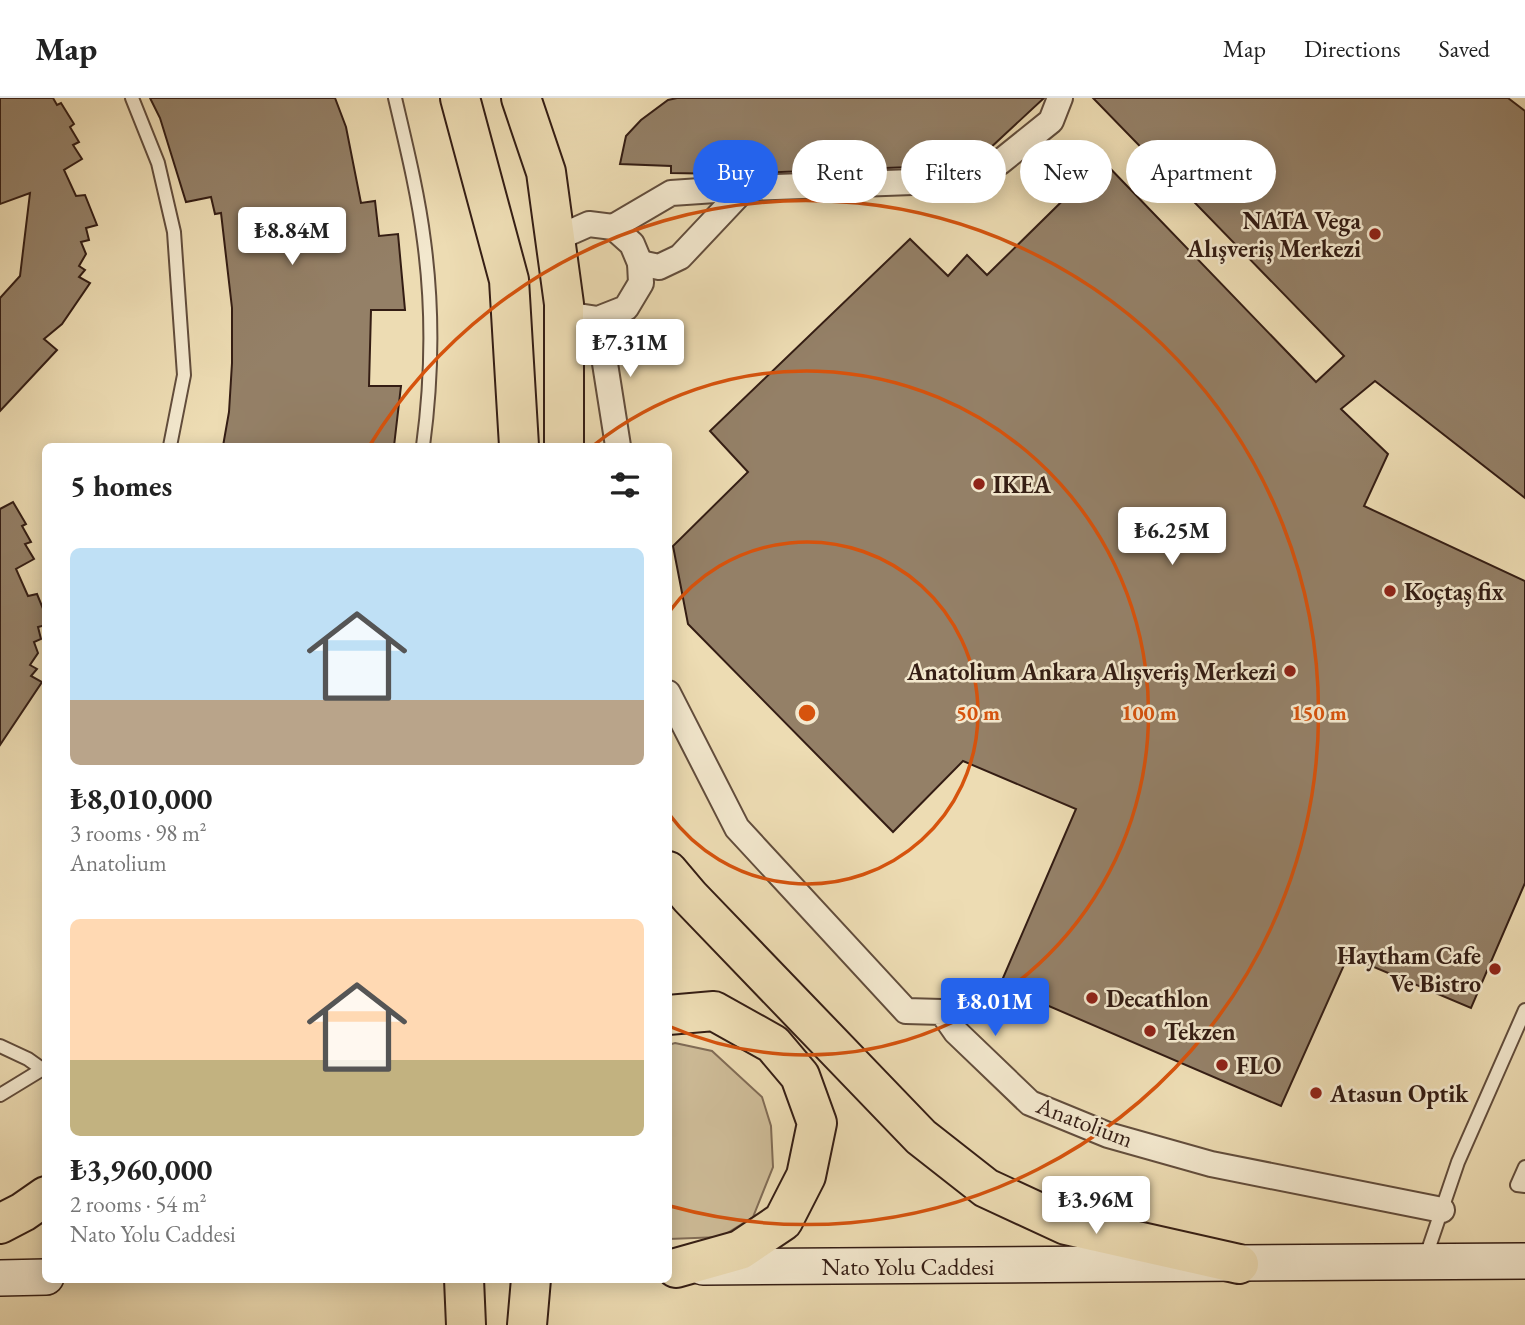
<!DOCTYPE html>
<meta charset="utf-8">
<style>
:root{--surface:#fff;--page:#f6f6f6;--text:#222;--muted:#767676;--line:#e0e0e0;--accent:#2563eb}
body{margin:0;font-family:"EB Garamond",serif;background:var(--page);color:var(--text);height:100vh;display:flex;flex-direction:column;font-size:26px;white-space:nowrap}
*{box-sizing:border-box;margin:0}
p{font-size:23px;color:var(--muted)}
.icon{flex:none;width:38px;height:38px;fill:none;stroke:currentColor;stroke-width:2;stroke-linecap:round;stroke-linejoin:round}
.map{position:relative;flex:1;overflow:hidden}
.details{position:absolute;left:42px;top:345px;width:630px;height:840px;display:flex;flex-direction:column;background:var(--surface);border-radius:10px;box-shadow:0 4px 18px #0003}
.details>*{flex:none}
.top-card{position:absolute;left:693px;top:42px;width:665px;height:63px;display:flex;gap:14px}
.price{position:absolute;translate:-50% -60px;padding:0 16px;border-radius:7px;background:#fff;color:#222;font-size:23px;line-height:46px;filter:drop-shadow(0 2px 4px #0008)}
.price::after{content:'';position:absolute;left:50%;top:42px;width:21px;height:16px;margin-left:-10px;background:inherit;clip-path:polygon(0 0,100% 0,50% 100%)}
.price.active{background:var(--accent);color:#fff}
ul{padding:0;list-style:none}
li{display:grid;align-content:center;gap:14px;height:371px;padding:0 28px}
li span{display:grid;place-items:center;height:217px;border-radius:10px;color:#555}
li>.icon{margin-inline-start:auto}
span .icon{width:126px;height:126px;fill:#fffc;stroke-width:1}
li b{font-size:30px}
h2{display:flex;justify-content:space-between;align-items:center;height:84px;padding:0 28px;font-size:30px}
.pill{padding:0 24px;border-radius:32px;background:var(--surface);box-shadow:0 4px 18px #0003;font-size:24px;line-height:63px}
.pill.active{background:var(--accent);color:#fff}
header{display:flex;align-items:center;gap:42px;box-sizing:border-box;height:98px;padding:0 35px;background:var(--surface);border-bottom:2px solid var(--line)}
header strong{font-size:33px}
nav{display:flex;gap:38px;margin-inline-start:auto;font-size:24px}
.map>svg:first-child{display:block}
.green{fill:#cebc98;stroke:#816c56;stroke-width:2}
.building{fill:#948067;stroke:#341d14;stroke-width:2}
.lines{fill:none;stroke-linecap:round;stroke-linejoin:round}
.service-casing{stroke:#624d3c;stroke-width:16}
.minor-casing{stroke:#624d3c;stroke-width:28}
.secondary-casing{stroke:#341d14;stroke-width:38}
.primary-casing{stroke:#341d14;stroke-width:42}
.service{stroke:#f3e8ce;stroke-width:12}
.minor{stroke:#f3e8ce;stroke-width:24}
.secondary{stroke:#f3e8ce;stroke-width:35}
.primary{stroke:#eddcb3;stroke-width:38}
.ring{fill:none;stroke:#d6530d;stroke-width:3.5}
.poi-dot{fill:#8f2418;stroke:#f3e8ce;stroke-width:2.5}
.labels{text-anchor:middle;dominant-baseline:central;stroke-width:5;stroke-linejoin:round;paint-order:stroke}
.poi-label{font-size:24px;font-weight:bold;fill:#341d14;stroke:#f3e8ce;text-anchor:start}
.street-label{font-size:24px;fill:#341d14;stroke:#f3e8ce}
.centre{fill:#d6530d;stroke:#f3e8ce;stroke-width:3.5}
.ring-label{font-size:21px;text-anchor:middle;font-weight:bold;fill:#d6530d;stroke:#f3e8ce;stroke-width:5;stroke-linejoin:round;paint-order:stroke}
</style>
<header>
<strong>Map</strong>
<nav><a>Map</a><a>Directions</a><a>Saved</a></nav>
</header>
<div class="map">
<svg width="1525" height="1227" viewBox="0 0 1525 1227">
<rect width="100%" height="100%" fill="#eddcb3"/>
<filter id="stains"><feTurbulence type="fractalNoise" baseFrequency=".00286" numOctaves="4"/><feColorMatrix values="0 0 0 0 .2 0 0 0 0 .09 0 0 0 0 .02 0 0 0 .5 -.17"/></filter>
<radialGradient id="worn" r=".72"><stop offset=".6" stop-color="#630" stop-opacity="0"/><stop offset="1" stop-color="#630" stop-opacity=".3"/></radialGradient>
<path class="green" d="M 675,945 L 712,953 L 762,999 L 771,1028 L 773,1069 L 753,1119 L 721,1139 L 669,1141 L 668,947 Z"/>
<g class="building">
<path d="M 0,0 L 53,0 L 57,7 L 61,5 L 74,26 L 70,29 L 79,44 L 73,47 L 82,61 L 64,72 L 76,98 L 85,97 L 97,127 L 86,130 L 89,142 L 81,144 L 86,156 L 79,168 L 85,172 L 79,179 L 90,185 L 62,226 L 44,241 L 57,252 L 0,313 L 0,200 L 20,178 L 30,95 L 0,106 Z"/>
<path d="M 150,0 L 335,0 L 346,29 L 361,105 L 375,103 L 379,138 L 398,136 L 405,212 L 371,212 L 369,288 L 401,288 L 394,348 L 223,348 L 229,314 L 232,265 L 232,210 L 221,115 L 215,116 L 211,99 L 186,104 L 160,20 Z"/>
<path d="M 677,0 L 1044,0 L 988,52 L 937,68 L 727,76 L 671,75 L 671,68 L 620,66 L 626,38 L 641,22 L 668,2 Z"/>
<path d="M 1093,0 L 1508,0 L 1525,13 L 1525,400 L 1375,283 L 1341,311 L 1388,356 L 1364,408 L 1525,483 L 1525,785 L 1471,910 L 1348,858 L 1281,1008 L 1000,887 L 1076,711 L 963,663 L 893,734 L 688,526 L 673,448 L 748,374 L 710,333 L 910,141 L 948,178 L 967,157 L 987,177 L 1103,63 L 1316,284 L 1344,258 Z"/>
<path d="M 13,404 L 26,426 L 22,428 L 31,444 L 25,446 L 34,461 L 16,471 L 28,498 L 37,496 L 46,518 L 46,527 L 38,529 L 41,541 L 34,544 L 38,555 L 30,567 L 37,571 L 31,578 L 42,584 L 0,647 L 0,411 Z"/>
</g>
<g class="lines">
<defs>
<g id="service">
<path d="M 132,0 L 158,65 L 174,134 L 184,277 L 170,348"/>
<path d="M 395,0 C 406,47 418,95 424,143 C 433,210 432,281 423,348"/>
<path d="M 0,948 L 28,961 L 42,971"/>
<path d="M 0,997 L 46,969"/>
<path d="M 1525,1069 L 1517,1087 L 1525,1088"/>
<path d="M 1425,1161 L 1458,1064 L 1525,912"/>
</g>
<g id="minor">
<path d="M 613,129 L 671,95 L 745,90 L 940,83 L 1000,64 L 1051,23 L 1060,0"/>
<path d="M 555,141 L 589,126 L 613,129 L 632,146 L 640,165 L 641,185 L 626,210 L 598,221 L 565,216"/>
<path d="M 640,165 L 659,169 L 680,159 L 745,90"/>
<path d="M 598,221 L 618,348"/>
<path d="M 668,595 L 737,730 L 906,913 L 942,914 L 956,934 L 1030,1005 L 1108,1037 L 1211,1066 L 1442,1112"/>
</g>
<g id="secondary">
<path d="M 703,1169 L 1525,1163"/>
<path d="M 0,1180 L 46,1179"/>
</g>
<g id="primary">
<path d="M 460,0 L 509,182 L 519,348"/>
<path d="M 521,0 L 546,74 L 564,206 L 564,348"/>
<path d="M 668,773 L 690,799 L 921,1039 L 986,1090 L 1066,1127 L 1239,1166"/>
<path d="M 668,917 L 714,913 L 773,946 L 800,978 L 817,1025 L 806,1078 L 783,1123 L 740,1152 L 676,1170"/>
<path d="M 0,1126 L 23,1114 L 46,1098"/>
<path d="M 464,1181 L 466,1227"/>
<path d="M 527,1227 L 531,1181"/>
</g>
</defs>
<use href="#service" class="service-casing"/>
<use href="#minor" class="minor-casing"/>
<use href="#secondary" class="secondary-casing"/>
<use href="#primary" class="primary-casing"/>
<use href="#service" class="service"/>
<use href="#minor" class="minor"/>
<use href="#secondary" class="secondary"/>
<use href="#primary" class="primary"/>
</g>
<g class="ring">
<path d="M669 514A171 171 0 1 1 669 716"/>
<path d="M594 347A342 342 0 1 1 671 929"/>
<path d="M370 347A512 512 0 1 1 670 1108"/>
</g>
<g class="poi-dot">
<circle cx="1375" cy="136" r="7"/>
<circle cx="979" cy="386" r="7"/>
<circle cx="1390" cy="493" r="7"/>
<circle cx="1290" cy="573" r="7"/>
<circle cx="1495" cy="871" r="7"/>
<circle cx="1092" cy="900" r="7"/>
<circle cx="1150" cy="933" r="7"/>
<circle cx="1222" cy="967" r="7"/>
<circle cx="1316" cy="995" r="7"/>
</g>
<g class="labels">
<g class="poi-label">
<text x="1361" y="122" text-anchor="end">NATA Vega<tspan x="1361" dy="28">Alışveriş Merkezi</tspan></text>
<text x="993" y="386">IKEA</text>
<text x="1404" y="493">Koçtaş fix</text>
<text x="1276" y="573" text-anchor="end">Anatolium Ankara Alışveriş Merkezi</text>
<text x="1481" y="857" text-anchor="end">Haytham Cafe<tspan x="1481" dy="28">Ve Bistro</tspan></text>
<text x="1106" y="900">Decathlon</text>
<text x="1164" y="933">Tekzen</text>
<text x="1236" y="967">FLO</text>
<text x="1330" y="995">Atasun Optik</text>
</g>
<g class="street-label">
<text transform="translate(1085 1024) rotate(21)">Anatolium</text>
<text x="908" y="1168">Nato Yolu Caddesi</text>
</g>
</g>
<circle cx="807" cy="615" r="10" class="centre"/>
<g class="ring-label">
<text x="978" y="622">50 m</text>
<text x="1149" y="622">100 m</text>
<text x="1319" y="622">150 m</text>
</g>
<rect width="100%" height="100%" filter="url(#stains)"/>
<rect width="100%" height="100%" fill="url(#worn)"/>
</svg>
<b class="price" style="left:292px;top:169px">₺8.84M</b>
<b class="price" style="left:630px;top:281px">₺7.31M</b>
<b class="price" style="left:1172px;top:469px">₺6.25M</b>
<b class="price active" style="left:995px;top:940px">₺8.01M</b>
<b class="price" style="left:1096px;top:1138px">₺3.96M</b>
<div class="top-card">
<a class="pill active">Buy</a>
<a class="pill">Rent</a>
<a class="pill">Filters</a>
<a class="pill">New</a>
<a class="pill">Apartment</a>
</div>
<section class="details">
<h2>5 homes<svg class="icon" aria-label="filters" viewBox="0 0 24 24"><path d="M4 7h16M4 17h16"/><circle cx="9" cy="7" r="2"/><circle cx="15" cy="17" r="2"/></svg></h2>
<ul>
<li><span style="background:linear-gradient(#bfe0f5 70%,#b9a48a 0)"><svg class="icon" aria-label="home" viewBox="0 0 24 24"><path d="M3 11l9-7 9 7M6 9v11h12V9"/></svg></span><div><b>₺8,010,000</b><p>3 rooms · 98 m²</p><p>Anatolium</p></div></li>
<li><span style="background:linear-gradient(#ffd9b3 65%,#c2b280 0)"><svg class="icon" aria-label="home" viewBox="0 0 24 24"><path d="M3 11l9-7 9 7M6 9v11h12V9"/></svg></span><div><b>₺3,960,000</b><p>2 rooms · 54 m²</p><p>Nato Yolu Caddesi</p></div></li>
</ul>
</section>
</div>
